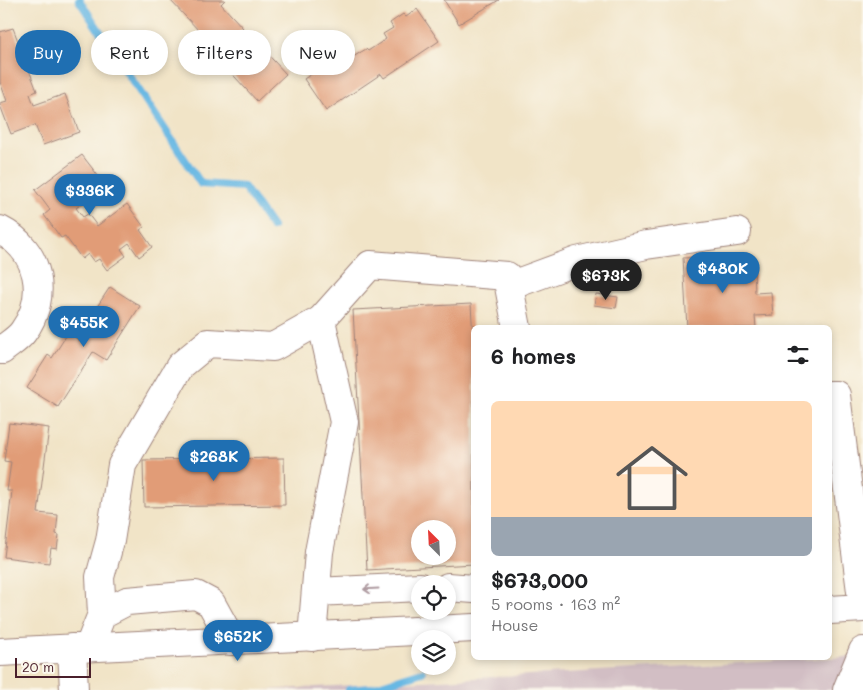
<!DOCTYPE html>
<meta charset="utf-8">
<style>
:root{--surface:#fff;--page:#f2f2f2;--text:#202124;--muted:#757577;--accent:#1f6fb2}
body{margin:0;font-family:Mali,sans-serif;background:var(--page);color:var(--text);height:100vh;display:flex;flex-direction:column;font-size:19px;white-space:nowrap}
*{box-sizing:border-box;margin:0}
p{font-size:16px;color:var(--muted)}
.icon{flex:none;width:28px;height:28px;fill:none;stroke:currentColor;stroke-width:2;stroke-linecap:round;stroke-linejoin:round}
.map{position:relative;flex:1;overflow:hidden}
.sheet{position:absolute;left:471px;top:325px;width:361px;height:335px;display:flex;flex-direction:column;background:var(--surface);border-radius:8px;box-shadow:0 2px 8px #0003}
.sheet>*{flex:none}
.hud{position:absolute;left:15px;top:30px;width:381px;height:45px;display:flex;gap:10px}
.needle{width:32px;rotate:336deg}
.buttons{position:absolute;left:411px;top:520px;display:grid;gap:10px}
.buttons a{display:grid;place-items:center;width:45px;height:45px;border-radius:50%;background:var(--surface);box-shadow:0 2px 8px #0003;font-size:25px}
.scale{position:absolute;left:15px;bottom:12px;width:76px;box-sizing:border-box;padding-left:5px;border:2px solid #4a1f2b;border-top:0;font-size:14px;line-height:18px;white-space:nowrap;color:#4a1f2b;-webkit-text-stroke:4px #fbf7ec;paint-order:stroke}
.price{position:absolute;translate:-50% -42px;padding:0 11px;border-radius:18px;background:var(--accent);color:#fff;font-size:16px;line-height:32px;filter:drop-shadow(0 1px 2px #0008)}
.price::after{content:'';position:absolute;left:50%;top:30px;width:15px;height:11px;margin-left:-8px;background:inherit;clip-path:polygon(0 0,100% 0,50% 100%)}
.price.selected{background:#222;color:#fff}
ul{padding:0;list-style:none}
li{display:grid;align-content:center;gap:10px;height:265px;padding:0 20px}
li span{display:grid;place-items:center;height:155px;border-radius:8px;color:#555}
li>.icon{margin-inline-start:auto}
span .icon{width:90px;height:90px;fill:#fffc;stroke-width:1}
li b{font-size:21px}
h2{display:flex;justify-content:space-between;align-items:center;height:60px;padding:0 20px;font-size:21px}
.chip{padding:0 18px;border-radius:22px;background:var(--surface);box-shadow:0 2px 8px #0003;font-size:18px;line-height:45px}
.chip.selected{background:var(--accent);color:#fff}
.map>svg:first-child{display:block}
.industrial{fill:#d2bec4}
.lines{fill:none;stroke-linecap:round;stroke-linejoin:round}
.stream{stroke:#68b8e3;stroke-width:8}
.building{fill:#e19c77;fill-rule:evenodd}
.minor-casing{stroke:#9e8279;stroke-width:30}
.major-casing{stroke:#9e8279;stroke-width:30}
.minor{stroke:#fff;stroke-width:28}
.major{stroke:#fff;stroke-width:28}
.oneway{stroke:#ae9aa0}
</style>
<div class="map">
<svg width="863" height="690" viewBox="0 0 863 690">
<rect width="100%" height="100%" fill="#fbf7ec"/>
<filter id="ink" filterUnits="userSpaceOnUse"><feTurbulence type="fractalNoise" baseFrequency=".02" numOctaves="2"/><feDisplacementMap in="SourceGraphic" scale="10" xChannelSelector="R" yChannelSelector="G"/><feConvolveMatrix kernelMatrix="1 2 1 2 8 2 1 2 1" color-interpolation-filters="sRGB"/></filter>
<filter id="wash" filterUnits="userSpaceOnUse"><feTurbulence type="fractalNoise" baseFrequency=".0096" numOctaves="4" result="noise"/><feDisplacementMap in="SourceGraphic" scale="20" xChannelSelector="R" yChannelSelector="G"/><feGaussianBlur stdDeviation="1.12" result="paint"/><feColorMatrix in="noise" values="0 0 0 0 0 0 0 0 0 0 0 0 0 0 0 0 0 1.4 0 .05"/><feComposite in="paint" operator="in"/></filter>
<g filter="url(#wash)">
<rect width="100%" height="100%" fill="#f1e4c7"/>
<path class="industrial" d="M 863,656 L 853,690 L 264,690 Z"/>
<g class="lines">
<g class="stream">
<path d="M 79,0 L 201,184 L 244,187 L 272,227"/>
<path d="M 349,690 L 372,688 L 422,672"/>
</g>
</g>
<g id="blocks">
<g class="building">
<path d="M 170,0 L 225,0 L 221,4 L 243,28 L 239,32 L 256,51 L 261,47 L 286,74 L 257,101 L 213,53 L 217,50 Z"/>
<path d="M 444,0 L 499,0 L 459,24 Z"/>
<path d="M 417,9 L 439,41 L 384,78 L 381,74 L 326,111 L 304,79 L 335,58 L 340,65 L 366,49 L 368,51 L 386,39 L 383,34 L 393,28 L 390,23 L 403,14 L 406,17 Z"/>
<path d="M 13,28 L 37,91 L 30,94 L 34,105 L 65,94 L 79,132 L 43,145 L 35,125 L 11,134 L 0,105 L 0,103 L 7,101 L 0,82 L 0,32 Z"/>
<path d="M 82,155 L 106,186 L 76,208 L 83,217 L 88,214 L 97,226 L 127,204 L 144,227 L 140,230 L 152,247 L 139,257 L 129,243 L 121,249 L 126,256 L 107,270 L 99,259 L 94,262 L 88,254 L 82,259 L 65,236 L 61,238 L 44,215 L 50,210 L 35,190 Z"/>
<path d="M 743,255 L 744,270 L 754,269 L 755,293 L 771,292 L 773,315 L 755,316 L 756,328 L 687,328 L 683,258 Z"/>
<path d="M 110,287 L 140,306 L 106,360 L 93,352 L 58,407 L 27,388 L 48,355 L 52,358 L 68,333 L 80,341 L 94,318 L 91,316 Z"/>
<path d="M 596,294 L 618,297 L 616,308 L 594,305 Z"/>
<path d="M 471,304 L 474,355 L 474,564 L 367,570 L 353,310 ZM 420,529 L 448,529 L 448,556 L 420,556 Z"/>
<path d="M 9,423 L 49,428 L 38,513 L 58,515 L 56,534 L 59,535 L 57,549 L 51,548 L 49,563 L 4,557 L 12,491 L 7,491 L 11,462 L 4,461 Z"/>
<path d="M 284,458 L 285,505 L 144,507 L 143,460 Z"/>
</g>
</g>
</g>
<g filter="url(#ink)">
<use href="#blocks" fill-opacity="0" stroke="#9e8279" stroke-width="1"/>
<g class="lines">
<defs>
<g id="minor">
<path d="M 0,230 C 40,250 49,297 23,332 C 18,339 9,344 2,350 L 0,350"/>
<path d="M 509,286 L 577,261 L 646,245 L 737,232"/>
<path d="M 830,395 L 836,395 L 863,607"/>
<path d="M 448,587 L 474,589"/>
<path d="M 316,592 L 420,587"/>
<path d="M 102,614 L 100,577 L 110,541 L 122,465 L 180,366 L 208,343 L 273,347 L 321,320"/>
<path d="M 312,637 L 319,552 L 344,422 L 321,320 L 370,265 L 507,276 L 517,328"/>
<path d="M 89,647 L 102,614 L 127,601 L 196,595 L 211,603 L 232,641"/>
<path d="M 72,648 L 74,690"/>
<path d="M 847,690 L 863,651"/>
</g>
<g id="major">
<path d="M 830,610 L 863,608"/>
<path d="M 0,652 L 474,628"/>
</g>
</defs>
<use href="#minor" class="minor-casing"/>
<use href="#major" class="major-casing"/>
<use href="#minor" class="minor"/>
<use href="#major" class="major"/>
</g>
<defs><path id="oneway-shaft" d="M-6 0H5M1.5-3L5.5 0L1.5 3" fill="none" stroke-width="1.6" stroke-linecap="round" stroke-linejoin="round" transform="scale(1.25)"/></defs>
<use class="oneway" href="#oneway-shaft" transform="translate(371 589) rotate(177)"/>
</g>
</svg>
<div class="buttons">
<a><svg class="needle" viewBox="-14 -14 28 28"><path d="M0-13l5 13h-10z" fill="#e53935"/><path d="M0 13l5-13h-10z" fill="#757577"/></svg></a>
<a><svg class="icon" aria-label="locate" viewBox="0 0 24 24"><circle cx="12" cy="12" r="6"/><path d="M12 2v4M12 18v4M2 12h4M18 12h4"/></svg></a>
<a><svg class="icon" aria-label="layers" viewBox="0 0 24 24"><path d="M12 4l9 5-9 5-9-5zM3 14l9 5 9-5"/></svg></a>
</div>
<div class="scale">20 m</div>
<b class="price" style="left:90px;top:216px">$336K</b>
<b class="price" style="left:723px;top:294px">$480K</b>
<b class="price selected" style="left:606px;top:301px">$673K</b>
<b class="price" style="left:84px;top:348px">$455K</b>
<b class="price" style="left:214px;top:482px">$268K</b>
<b class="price" style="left:238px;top:662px">$652K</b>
<div class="hud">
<a class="chip selected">Buy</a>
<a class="chip">Rent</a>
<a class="chip">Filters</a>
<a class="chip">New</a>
</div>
<section class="sheet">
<h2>6 homes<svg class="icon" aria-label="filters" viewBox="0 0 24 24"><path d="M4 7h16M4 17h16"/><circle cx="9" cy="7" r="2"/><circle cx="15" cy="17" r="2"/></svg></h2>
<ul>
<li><span style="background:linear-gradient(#ffd9b3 75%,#9aa5b1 0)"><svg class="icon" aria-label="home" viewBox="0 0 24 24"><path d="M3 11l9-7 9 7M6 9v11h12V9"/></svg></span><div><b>$673,000</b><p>5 rooms · 163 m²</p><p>House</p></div></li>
</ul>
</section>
</div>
